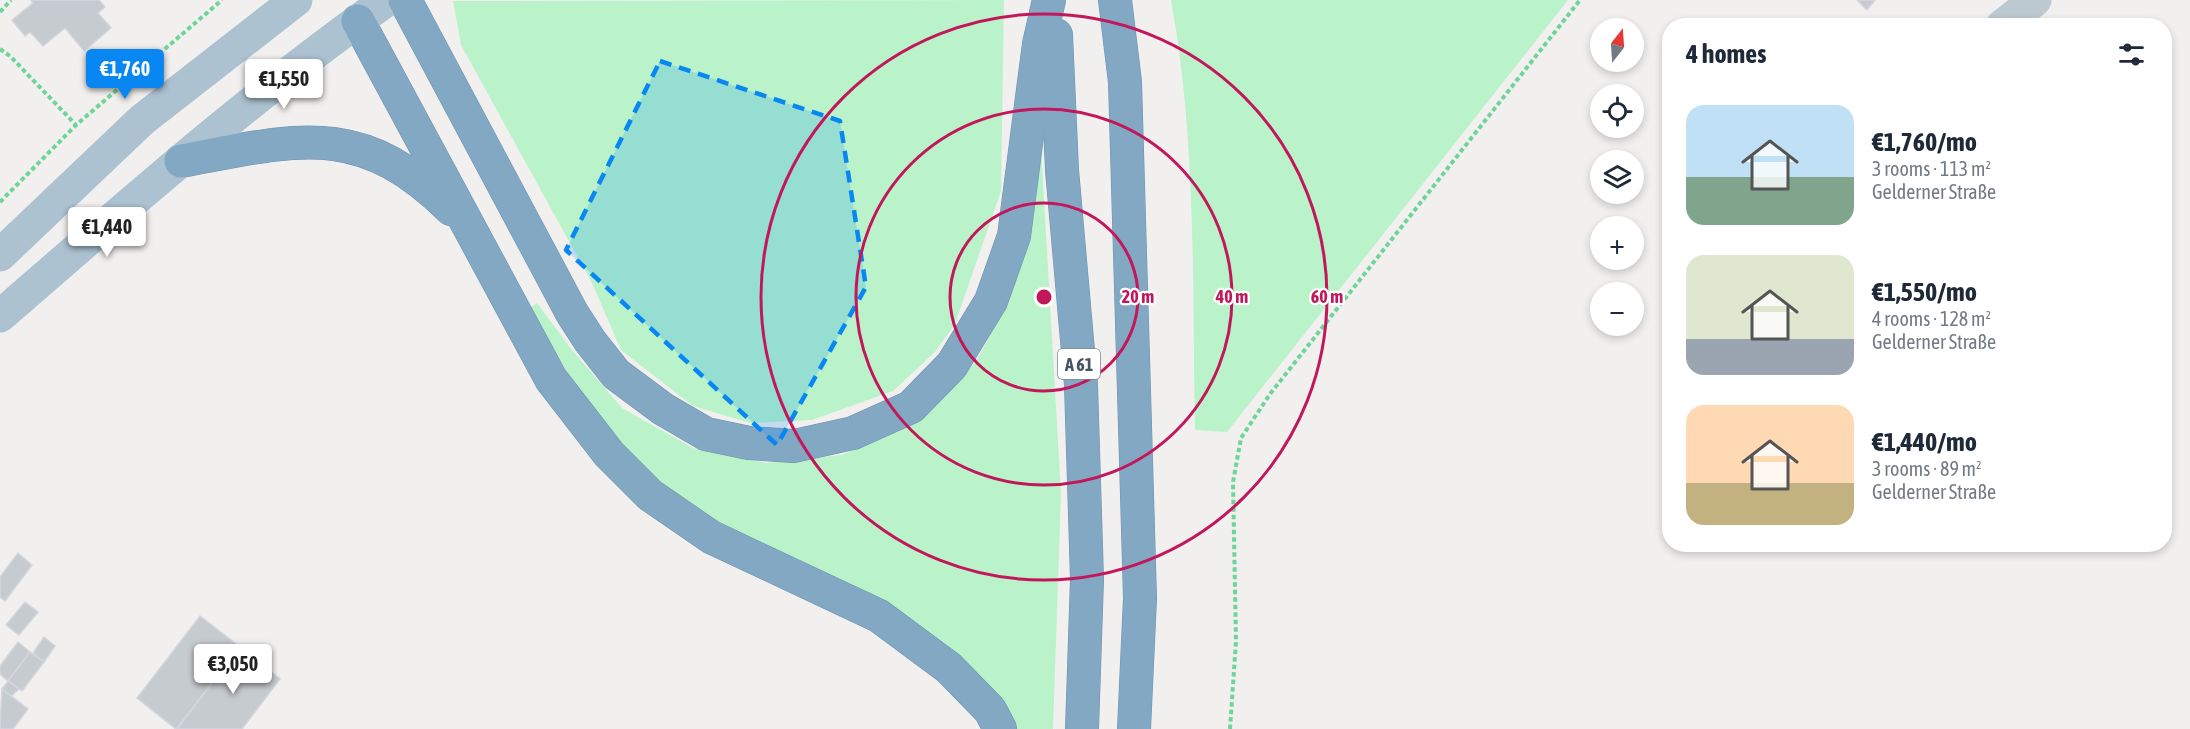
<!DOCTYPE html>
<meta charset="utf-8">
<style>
:root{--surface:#fff;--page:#f6f6f7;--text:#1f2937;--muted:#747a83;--accent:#0887f3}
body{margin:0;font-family:"Asap Condensed",sans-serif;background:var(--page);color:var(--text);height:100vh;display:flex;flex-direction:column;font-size:22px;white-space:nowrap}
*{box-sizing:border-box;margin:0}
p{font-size:20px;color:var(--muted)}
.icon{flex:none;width:33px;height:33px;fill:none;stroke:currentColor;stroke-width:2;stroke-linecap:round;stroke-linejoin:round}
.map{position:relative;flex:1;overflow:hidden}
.details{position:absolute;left:1662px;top:18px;width:510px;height:534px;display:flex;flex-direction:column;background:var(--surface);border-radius:24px;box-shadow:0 3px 9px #0003}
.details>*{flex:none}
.needle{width:39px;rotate:17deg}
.controls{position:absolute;left:1590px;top:18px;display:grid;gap:12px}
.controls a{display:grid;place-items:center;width:54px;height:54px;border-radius:50%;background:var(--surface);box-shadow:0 3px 9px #0003;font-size:30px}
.price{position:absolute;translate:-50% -51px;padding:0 14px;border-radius:6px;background:#fff;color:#222;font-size:20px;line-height:39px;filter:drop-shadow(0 2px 3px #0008)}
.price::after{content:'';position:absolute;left:50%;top:36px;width:18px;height:14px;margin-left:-9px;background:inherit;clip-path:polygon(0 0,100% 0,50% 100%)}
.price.active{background:var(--accent);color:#fff}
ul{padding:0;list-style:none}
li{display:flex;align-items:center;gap:18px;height:150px;padding:0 24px}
li span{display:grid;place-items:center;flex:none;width:168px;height:120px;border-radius:18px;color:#555}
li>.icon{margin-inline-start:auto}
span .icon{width:72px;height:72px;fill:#fffc;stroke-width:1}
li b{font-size:26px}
h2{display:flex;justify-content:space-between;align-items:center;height:72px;padding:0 24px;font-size:26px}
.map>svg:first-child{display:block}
.green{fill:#baf3ca}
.building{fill:#c6cbd0;stroke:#d3d6db;stroke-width:1.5}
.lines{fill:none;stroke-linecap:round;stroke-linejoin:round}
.highway-casing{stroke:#6e93af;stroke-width:34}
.path{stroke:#6ed598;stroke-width:4;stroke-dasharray:4.5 3;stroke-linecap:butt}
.minor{stroke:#bcc9d0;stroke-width:33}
.major{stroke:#acc2d1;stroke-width:33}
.highway{stroke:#82a8c3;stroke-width:33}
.marked{fill:#0887f3;fill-opacity:0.2;stroke:#0887f3;stroke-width:4.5;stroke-dasharray:12 8;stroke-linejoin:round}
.ring{fill:none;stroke:#c2185b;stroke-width:3}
.labels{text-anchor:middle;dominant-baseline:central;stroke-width:4.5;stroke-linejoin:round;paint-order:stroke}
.shield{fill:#fff;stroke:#7d888f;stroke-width:1.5}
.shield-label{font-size:18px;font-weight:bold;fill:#45555f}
.centre{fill:#c2185b;stroke:#fff;stroke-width:3}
.ring-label{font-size:18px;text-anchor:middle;font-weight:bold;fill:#c2185b;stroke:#fff;stroke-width:4.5;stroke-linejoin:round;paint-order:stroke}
</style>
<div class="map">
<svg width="2190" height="729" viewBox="0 0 2190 729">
<rect width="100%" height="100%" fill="#f2efef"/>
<g class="green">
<path d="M 1004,0 L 1001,191 L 955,324 L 935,352 L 893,391 L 812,420 L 750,423 L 693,406 L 621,350 L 592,283 L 461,45 L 453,1 Z"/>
<path d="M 1171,0 L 1568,0 L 1227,432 L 1195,430 C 1192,288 1197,141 1171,0 Z"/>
<path d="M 1040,131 L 1061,493 L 1053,729 L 1015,729 L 763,546 L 687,505 L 623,457 L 527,310 L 537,303 L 572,350 L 622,408 L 693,448 L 766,463 L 842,455 L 878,439 L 926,410 L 975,363 L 1009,302 L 1029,222 Z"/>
</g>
<g class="building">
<path d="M 31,0 L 99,0 L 105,7 L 98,13 L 111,28 L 84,51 L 65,28 L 43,46 L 30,32 L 25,36 L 12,20 L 33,3 Z"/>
<path d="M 1857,0 L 1875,0 L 1867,10 Z"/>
<path d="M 18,553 L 32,565 L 5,601 L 0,597 L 0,577 Z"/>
<path d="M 25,602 L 38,612 L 19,635 L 6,625 Z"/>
<path d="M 200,616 L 240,647 L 176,729 L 137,698 Z"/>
<path d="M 44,637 L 55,646 L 44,662 L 33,653 Z"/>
<path d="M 18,642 L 30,652 L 8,681 L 0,674 L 0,666 Z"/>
<path d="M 240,647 L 280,679 L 242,729 L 177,729 Z"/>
<path d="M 30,652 L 44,662 L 22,691 L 8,681 Z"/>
<path d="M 8,681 L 19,689 L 11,696 L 2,689 Z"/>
<path d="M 2,689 L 28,709 L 13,729 L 0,729 Z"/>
</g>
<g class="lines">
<defs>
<g id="highway">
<path d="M 405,0 L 572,313 L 590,341 L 616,374 L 663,409 L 706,434 L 749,443 L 794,446 L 853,433 L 911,407 L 952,365 L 991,301 L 1014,236 L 1039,44 L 1049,0"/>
<path d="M 1115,0 L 1125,82 L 1140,598 L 1134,729"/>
<path d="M 358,21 L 551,379 L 609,454 L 650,495 L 711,537 L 879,616 L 949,668 L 990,710 L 1000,729"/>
<path d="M 1056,35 L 1062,170 L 1081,385 L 1087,579 L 1082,729"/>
<path d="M 181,161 C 295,140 359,118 451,209"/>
</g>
</defs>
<use href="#highway" class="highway-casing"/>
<g class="path">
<path d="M 0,12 L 11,0"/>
<path d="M 0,49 L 10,56 L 76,125"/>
<path d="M 0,202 L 76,125 L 222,0"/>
<path d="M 1230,729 L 1236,641 L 1233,482 L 1241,438 L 1270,394 L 1580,0"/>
</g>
<path class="minor" d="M 2002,26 L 2035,0"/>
<g class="major">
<path d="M 0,255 L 142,120 L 296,0"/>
<path d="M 0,316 C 126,207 251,96 387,0"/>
</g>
<use href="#highway" class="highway"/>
</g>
<path class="marked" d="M 660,61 L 840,121 L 866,287 L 777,445 L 566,250 Z"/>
<g class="ring">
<circle cx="1044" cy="297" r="94"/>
<circle cx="1044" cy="297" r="188"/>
<circle cx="1044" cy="297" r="283"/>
</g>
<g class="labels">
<rect class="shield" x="1058" y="349" width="42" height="30" rx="4.5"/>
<g class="shield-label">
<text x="1079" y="364">A 61</text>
</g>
</g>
<circle cx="1044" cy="297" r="9" class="centre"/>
<g class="ring-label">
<text x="1138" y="303">20 m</text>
<text x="1232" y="303">40 m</text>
<text x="1327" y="303">60 m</text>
</g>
</svg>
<div class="controls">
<a><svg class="needle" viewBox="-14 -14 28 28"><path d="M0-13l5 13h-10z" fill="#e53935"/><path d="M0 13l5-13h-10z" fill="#747a83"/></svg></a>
<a><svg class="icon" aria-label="locate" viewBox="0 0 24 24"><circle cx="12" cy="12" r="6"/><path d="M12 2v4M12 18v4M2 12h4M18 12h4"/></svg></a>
<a><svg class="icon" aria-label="layers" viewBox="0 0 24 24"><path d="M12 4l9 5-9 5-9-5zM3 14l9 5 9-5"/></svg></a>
<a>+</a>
<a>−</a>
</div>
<b class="price active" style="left:125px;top:100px">€1,760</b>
<b class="price" style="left:284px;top:110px">€1,550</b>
<b class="price" style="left:107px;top:258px">€1,440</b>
<b class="price" style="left:233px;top:695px">€3,050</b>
<section class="details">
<h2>4 homes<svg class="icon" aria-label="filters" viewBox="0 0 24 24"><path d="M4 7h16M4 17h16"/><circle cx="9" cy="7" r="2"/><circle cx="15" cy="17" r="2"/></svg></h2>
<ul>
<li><span style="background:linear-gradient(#bfe0f5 60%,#7fa58c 0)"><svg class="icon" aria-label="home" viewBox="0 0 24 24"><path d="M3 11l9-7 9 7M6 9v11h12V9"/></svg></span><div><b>€1,760/mo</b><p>3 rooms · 113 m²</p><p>Gelderner Straße</p></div></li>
<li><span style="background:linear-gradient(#dfe7d0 70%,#9aa5b1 0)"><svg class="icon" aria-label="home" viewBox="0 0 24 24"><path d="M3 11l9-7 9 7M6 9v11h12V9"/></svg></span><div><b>€1,550/mo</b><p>4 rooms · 128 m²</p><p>Gelderner Straße</p></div></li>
<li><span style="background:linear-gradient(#ffd9b3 65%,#c2b280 0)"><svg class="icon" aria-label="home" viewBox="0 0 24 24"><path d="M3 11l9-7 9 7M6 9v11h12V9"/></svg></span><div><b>€1,440/mo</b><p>3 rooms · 89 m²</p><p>Gelderner Straße</p></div></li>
</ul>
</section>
</div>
